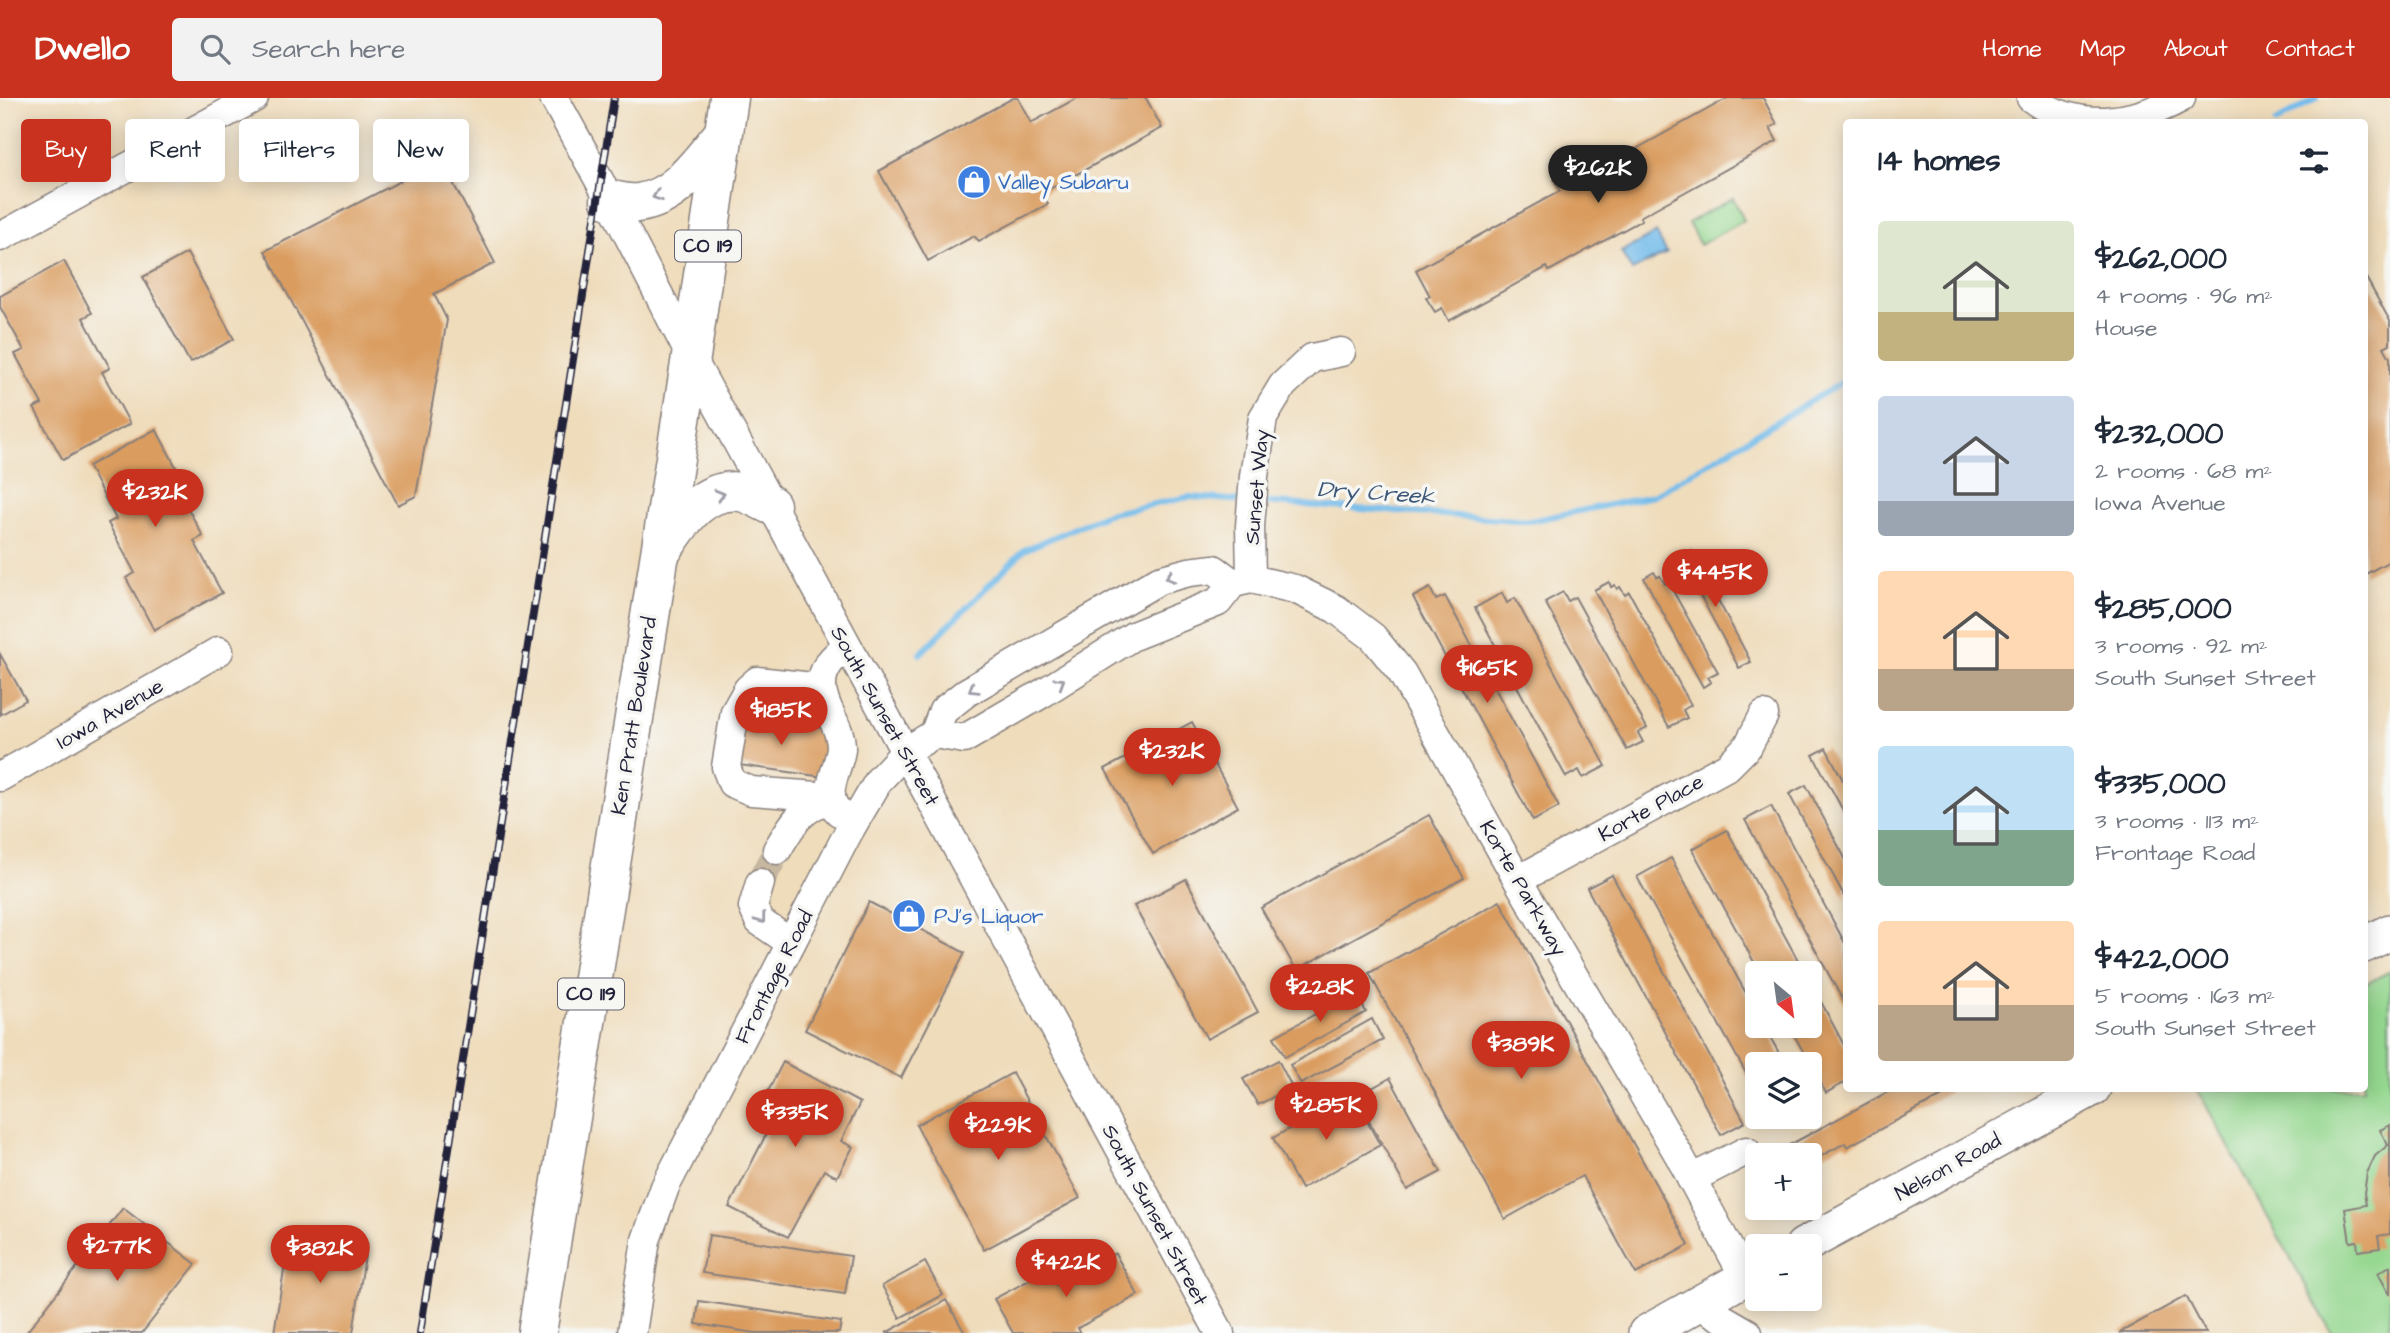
<!DOCTYPE html>
<meta charset="utf-8">
<style>
:root{--surface:#fff;--page:#f2f2f3;--text:#1f2937;--muted:#747a83;--accent:#c8321e}
body{margin:0;font-family:"Architects Daughter",sans-serif;background:var(--page);color:var(--text);height:100vh;display:flex;flex-direction:column;font-size:26px;white-space:nowrap}
*{box-sizing:border-box;margin:0}
p{font-size:23px;color:var(--muted)}
.icon{flex:none;width:38px;height:38px;fill:none;stroke:currentColor;stroke-width:2;stroke-linecap:round;stroke-linejoin:round}
.map{position:relative;flex:1;overflow:hidden}
.sheet{position:absolute;left:1843px;top:21px;width:525px;height:973px;display:flex;flex-direction:column;background:var(--surface);border-radius:7px;box-shadow:0 4px 18px #0003}
.sheet>*{flex:none}
.guide{position:absolute;left:21px;top:21px;width:665px;height:63px;display:flex;gap:14px}
.needle{width:46px;rotate:151deg}
.fabs{position:absolute;left:1745px;top:863px;display:grid;gap:14px}
.fabs a{display:grid;place-items:center;width:77px;height:77px;border-radius:7px;background:var(--surface);box-shadow:0 4px 18px #0003;font-size:35px}
.price{position:absolute;translate:-50% -60px;padding:0 16px;border-radius:24px;background:var(--accent);color:#fff;font-size:23px;line-height:46px;filter:drop-shadow(0 2px 4px #0008)}
.price::after{content:'';position:absolute;left:50%;top:42px;width:21px;height:16px;margin-left:-10px;background:inherit;clip-path:polygon(0 0,100% 0,50% 100%)}
.price.on{background:#222;color:#fff}
ul{padding:0;list-style:none}
li{display:flex;align-items:center;gap:21px;height:175px;padding:0 35px}
li span{display:grid;place-items:center;flex:none;width:196px;height:140px;border-radius:7px;color:#555}
li>.icon{margin-inline-start:auto}
span .icon{width:84px;height:84px;fill:#fffc;stroke-width:1}
li b{font-size:30px}
h2{display:flex;justify-content:space-between;align-items:center;height:84px;padding:0 35px;font-size:30px}
.pill{padding:0 24px;border-radius:7px;background:var(--surface);box-shadow:0 4px 18px #0003;font-size:24px;line-height:63px}
.pill.on{background:var(--accent);color:#fff}
header{display:flex;align-items:center;gap:42px;box-sizing:border-box;height:98px;padding:0 35px;background:var(--accent);color:#fff}
header strong{font-size:33px}
nav{display:flex;gap:38px;margin-inline-start:auto;font-size:24px}
.search{width:490px;height:63px;background:var(--page);display:flex;align-items:center;gap:18px;box-sizing:border-box;padding:0 24px;border-radius:7px;color:var(--muted);font-size:26px}
.map>svg:first-child{display:block}
.green{fill:#94d78f;stroke:#5b7c65;stroke-width:2}
.water{fill:#73bceb;stroke:#4a6f93;stroke-width:2}
.lines{fill:none;stroke-linecap:round;stroke-linejoin:round}
.stream{stroke:#73bceb;stroke-width:6}
.building{fill:#da9c5e}
.minor-tunnel{stroke:#c6b7a1;stroke-width:28;stroke-dasharray:28 14;stroke-linecap:butt}
.minor-casing{stroke:#887f7b;stroke-width:31}
.major-casing{stroke:#887f7b;stroke-width:38}
.highway-casing{stroke:#887f7b;stroke-width:41}
.minor{stroke:#fff;stroke-width:28}
.major{stroke:#fff;stroke-width:35}
.highway{stroke:#fff;stroke-width:38}
.rail-casing{stroke:#22223b;stroke-width:8}
.rail{stroke:#f6f6f2;stroke-width:5;stroke-dasharray:16;stroke-linecap:butt}
.oneway{stroke:#9c9ca7}
.labels{text-anchor:middle;dominant-baseline:central;stroke-width:7;stroke-linejoin:round;paint-order:stroke}
.shield{fill:#f6f6f2;stroke:#626272;stroke-width:2}
.shield-label{font-size:19px;font-weight:bold;fill:#22223b}
.shop-label{font-size:21px;fill:#366cbe;stroke:#f6f6f2;text-anchor:start}
.street-label{font-size:21px;fill:#22223b;stroke:#f6f6f2}
.water-label{font-size:23px;font-style:italic;fill:#3e5879;stroke:#f6f6f2}
</style>
<header>
<strong>Dwello</strong>
<div class="search"><svg class="icon" aria-label="search" viewBox="0 0 24 24"><circle cx="10" cy="10" r="6"/><path d="M15 15l6 6"/></svg>Search here</div>
<nav><a>Home</a><a>Map</a><a>About</a><a>Contact</a></nav>
</header>
<div class="map">
<svg width="2390" height="1235" viewBox="0 0 2390 1235">
<rect width="100%" height="100%" fill="#f6f6f2"/>
<filter id="ink" filterUnits="userSpaceOnUse"><feTurbulence type="fractalNoise" baseFrequency=".0143" numOctaves="2"/><feDisplacementMap in="SourceGraphic" scale="14" xChannelSelector="R" yChannelSelector="G"/><feConvolveMatrix kernelMatrix="1 2 1 2 8 2 1 2 1" color-interpolation-filters="sRGB"/></filter>
<filter id="wash" filterUnits="userSpaceOnUse"><feTurbulence type="fractalNoise" baseFrequency=".00686" numOctaves="4" result="noise"/><feDisplacementMap in="SourceGraphic" scale="28" xChannelSelector="R" yChannelSelector="G"/><feGaussianBlur stdDeviation="1.57" result="paint"/><feColorMatrix in="noise" values="0 0 0 0 0 0 0 0 0 0 0 0 0 0 0 0 0 1.4 0 .05"/><feComposite in="paint" operator="in"/></filter>
<g filter="url(#wash)">
<rect width="100%" height="100%" fill="#efdcbb"/>
<g class="green">
<path d="M1733,100L1744,122L1700,147L1688,125Z"/>
<path d="M2390,873V1235H2332L2197,991L2364,990V887Z"/>
</g>
<path class="water" d="M1656,135L1667,155L1632,173L1621,154Z"/>
<g class="lines">
<g class="stream">
<path d="M2276,24L2317,0"/>
<path d="M1261,404L1530,423L1653,398L1846,282"/>
<path d="M920,556L1024,452L1107,416L1189,399L1246,403"/>
</g>
</g>
<g id="blocks">
<g class="building">
<path d="M1013,0H1018L1031,25L1077,0H1146L1162,30L1042,95L1048,106L979,143L974,138L928,163L879,73Z"/>
<path d="M1728,0H1763L1777,26L1770,30L1777,43L1640,119L1642,122L1549,173L1547,169L1449,223L1442,210L1435,214L1426,200L1430,198L1416,172L1560,93L1554,82L1568,73L1575,85Z"/>
<path d="M441,62L495,165L434,196L447,222L416,398L398,407L265,153Z"/>
<path d="M187,155L234,241L190,265L143,179Z"/>
<path d="M64,163L92,215L83,220L110,270L102,274L130,326L63,362L34,310L42,306L15,256L24,252L0,209V198Z"/>
<path d="M2364,176L2390,223V246L2384,249L2390,260V463L2364,477Z"/>
<path d="M156,331L184,384L176,389L203,438L194,443L222,495L154,532L126,480L135,475L108,425L116,421L88,368Z"/>
<path d="M1692,453L1751,564L1739,570L1680,460Z"/>
<path d="M1654,474L1657,479L1660,478L1665,486L1668,484L1718,574L1708,579L1711,584L1703,589L1644,480Z"/>
<path d="M1609,484L1611,489L1615,487L1617,491L1620,489L1625,497L1629,494L1691,607L1683,612L1687,620L1669,629L1594,492Z"/>
<path d="M1430,490L1436,502L1445,498L1559,709L1533,723L1413,499Z"/>
<path d="M1563,494L1568,503L1575,499L1647,630L1638,635L1643,644L1627,652L1545,504Z"/>
<path d="M1502,495L1507,505L1515,500L1606,668L1583,680L1579,672L1566,679L1475,510Z"/>
<path d="M0,556L26,602L0,617Z"/>
<path d="M739,619L830,631L824,679L732,666Z"/>
<path d="M1192,624L1238,709L1153,756L1105,671Z"/>
<path d="M1826,650L1846,688V718L1813,657Z"/>
<path d="M1806,687L1846,762V801L1789,696Z"/>
<path d="M1771,708L1846,847V908L1745,722Z"/>
<path d="M1429,717L1464,780L1296,872L1261,810Z"/>
<path d="M1727,732L1805,875H1760L1692,751Z"/>
<path d="M1671,760L1757,915V928H1764L1785,966H1757V995L1637,779Z"/>
<path d="M1612,777L1745,1024L1721,1037L1587,790Z"/>
<path d="M1186,781L1258,914L1207,941L1134,808Z"/>
<path d="M1500,803L1689,1147L1636,1176L1582,1078L1505,1121L1369,875Z"/>
<path d="M869,804L965,855L901,980L805,932Z"/>
<path d="M1810,883L1846,951V984L1826,995L1789,928H1810Z"/>
<path d="M1355,894L1366,914L1285,959L1274,939Z"/>
<path d="M1372,921L1383,942L1301,986L1290,967Z"/>
<path d="M1278,962L1292,989L1258,1007L1243,981Z"/>
<path d="M783,964L860,1005L841,1043L853,1049L837,1079L824,1072L788,1139L729,1109L777,1015L761,1007Z"/>
<path d="M1012,975L1080,1100L984,1152L916,1027Z"/>
<path d="M1390,980L1441,1074L1407,1092L1356,999Z"/>
<path d="M1895,990H1946L1948,995L1847,1049L1845,1045L1810,1064V1057H1785L1782,1051Z"/>
<path d="M1352,996L1380,1047L1301,1091L1273,1040Z"/>
<path d="M2390,1027V1136L2378,1138L2380,1150L2358,1153L2357,1143L2350,1144L2345,1111L2366,1107L2364,1095L2367,1075L2375,1058L2388,1047L2380,1032Z"/>
<path d="M123,1110L196,1166L142,1235H26Z"/>
<path d="M290,1134L367,1145L353,1235H274Z"/>
<path d="M709,1137L851,1158L845,1196L702,1175Z"/>
<path d="M1115,1155L1138,1197L1078,1230L1080,1234L1079,1235H1013L994,1201L1048,1172L1056,1187Z"/>
<path d="M925,1164L943,1197L900,1220L882,1188Z"/>
<path d="M2390,1168V1197L2378,1175Z"/>
<path d="M2186,1198L2206,1235H2119Z"/>
<path d="M946,1202L965,1235H886Z"/>
<path d="M699,1203L841,1224L839,1235H755L696,1226Z"/>
</g>
</g>
</g>
<g filter="url(#ink)">
<use href="#blocks" fill-opacity="0" stroke="#887f7b" stroke-width="2"/>
<g class="lines">
<path class="minor-tunnel" d="M760,785L777,752"/>
<g class="minor-casing">
<g id="minor">
<path d="M554,0L610,102L691,259L1220,1235"/>
<path d="M2031,0C2077,35 2133,26 2181,0"/>
<path d="M0,139L254,0"/>
<path d="M1251,481L1250,428L1254,378L1263,320L1283,287L1312,260L1341,254"/>
<path d="M822,590L757,583L748,591L735,614L726,669L732,685L751,693L831,699"/>
<path d="M934,636L964,641L1043,595L1133,538L1218,504L1233,485L1251,481L1295,491L1336,511L1373,539L1402,575L1520,786L1680,1059L1745,1180"/>
<path d="M0,679L219,553"/>
<path d="M839,714C820,697 839,671 841,651C842,628 822,610 822,588C821,570 834,558 847,548"/>
<path d="M777,752C795,722 798,714 831,699"/>
<path d="M1518,782L1728,668L1748,648L1764,617"/>
<path d="M760,785L753,809L759,823L791,845"/>
<path d="M1691,1081L1746,1053"/>
<path d="M1698,1206L1748,1235"/>
<path d="M632,1235L646,1142L665,1089L848,735L879,682L905,654L934,636L943,613L967,594L1159,482L1189,474L1214,471L1233,485"/>
</g>
</g>
<g class="major-casing">
<g id="major">
<path d="M2364,847L2390,834"/>
<path d="M1803,1148L2093,990"/>
<path d="M1646,1235L1757,1173"/>
</g>
</g>
<g class="highway-casing">
<g id="highway">
<path d="M610,102C619,103 630,106 638,105C677,100 700,63 723,36"/>
<path d="M662,453C680,426 702,388 741,394C751,396 762,403 771,407"/>
<path d="M537,1235L691,259L729,0"/>
</g>
</g>
<use href="#minor" class="minor"/>
<use href="#major" class="major"/>
<use href="#highway" class="highway"/>
<g class="rail-casing">
<path id="rail" d="M420,1235L614,0"/>
</g>
<use href="#rail" class="rail"/>
</g>
<defs><path id="oneway-chevron" d="M-2-3.5L2.5 0L-2 3.5" fill="none" stroke-width="1.6" stroke-linecap="round" stroke-linejoin="round" transform="scale(1.75)"/></defs>
<g class="oneway">
<use href="#oneway-chevron" transform="translate(657 98) rotate(160)"/>
<use href="#oneway-chevron" transform="translate(720 397) rotate(-15)"/>
<use href="#oneway-chevron" transform="translate(1170 479) rotate(164)"/>
<use href="#oneway-chevron" transform="translate(1060 584) rotate(-32)"/>
<use href="#oneway-chevron" transform="translate(973 591) rotate(148)"/>
<use href="#oneway-chevron" transform="translate(761 821) rotate(53)"/>
</g>
</g>
<defs>
<g id="shop-disc" transform="scale(1.75)"><circle r="9.5" fill="#3f7fe0" stroke="#f6f6f2"/><path d="M-5-2.5h2.3a2.7 3.5 0 0 1 5.4 0H5L5.5 6h-11ZM-1.5-2.5h3a1.5 2.3 0 0 0-3 0Z" fill="#fff"/></g>
</defs>
<g fill-rule="evenodd">
<use href="#shop-disc" x="974" y="84"/>
<use href="#shop-disc" x="909" y="818"/>
</g>
<g class="labels">
<g class="shield">
<rect x="675" y="132.5" width="66" height="31" rx="5"/>
<rect x="558" y="880.5" width="66" height="31" rx="5"/>
</g>
<g class="shield-label">
<text x="708" y="148">CO 119</text>
<text x="591" y="896">CO 119</text>
</g>
<g class="shop-label">
<text x="998" y="84">Valley Subaru</text>
<text x="934" y="818">PJ's Liquor</text>
</g>
<g class="street-label">
<text transform="translate(1257 389) rotate(-85)">Sunset Way</text>
<text transform="translate(110 616) rotate(-30)">Iowa Avenue</text>
<text transform="translate(634 618) rotate(-81)">Ken Pratt Boulevard</text>
<text transform="translate(885 618) rotate(61)">South Sunset Street</text>
<text transform="translate(1651 710) rotate(-29)">Korte Place</text>
<text transform="translate(1523 790) rotate(60)">Korte Parkway</text>
<text transform="translate(774 879) rotate(-63)">Frontage Road</text>
<text transform="translate(1948 1069) rotate(-29)">Nelson Road</text>
<text transform="translate(1155 1117) rotate(62)">South Sunset Street</text>
</g>
<g class="water-label">
<text transform="translate(1376 395) rotate(4)">Dry Creek</text>
</g>
</g>
</svg>
<div class="fabs">
<a><svg class="needle" viewBox="-14 -14 28 28"><path d="M0-13l5 13h-10z" fill="#e53935"/><path d="M0 13l5-13h-10z" fill="#747a83"/></svg></a>
<a><svg class="icon" aria-label="layers" viewBox="0 0 24 24"><path d="M12 4l9 5-9 5-9-5zM3 14l9 5 9-5"/></svg></a>
<a>+</a>
<a>−</a>
</div>
<b class="price on" style="left:1598px;top:107px">$262K</b>
<b class="price" style="left:155px;top:431px">$232K</b>
<b class="price" style="left:1715px;top:511px">$445K</b>
<b class="price" style="left:1487px;top:607px">$165K</b>
<b class="price" style="left:781px;top:649px">$185K</b>
<b class="price" style="left:1172px;top:690px">$232K</b>
<b class="price" style="left:1320px;top:926px">$228K</b>
<b class="price" style="left:1521px;top:983px">$389K</b>
<b class="price" style="left:1326px;top:1044px">$285K</b>
<b class="price" style="left:795px;top:1051px">$335K</b>
<b class="price" style="left:998px;top:1064px">$229K</b>
<b class="price" style="left:117px;top:1185px">$277K</b>
<b class="price" style="left:320px;top:1187px">$382K</b>
<b class="price" style="left:1066px;top:1201px">$422K</b>
<div class="guide">
<a class="pill on">Buy</a>
<a class="pill">Rent</a>
<a class="pill">Filters</a>
<a class="pill">New</a>
</div>
<section class="sheet">
<h2>14 homes<svg class="icon" aria-label="filters" viewBox="0 0 24 24"><path d="M4 7h16M4 17h16"/><circle cx="9" cy="7" r="2"/><circle cx="15" cy="17" r="2"/></svg></h2>
<ul>
<li><span style="background:linear-gradient(#dfe7d0 65%,#c2b280 0)"><svg class="icon" aria-label="home" viewBox="0 0 24 24"><path d="M3 11l9-7 9 7M6 9v11h12V9"/></svg></span><div><b>$262,000</b><p>4 rooms · 96 m²</p><p>House</p></div></li>
<li><span style="background:linear-gradient(#c9d6e8 75%,#9aa5b1 0)"><svg class="icon" aria-label="home" viewBox="0 0 24 24"><path d="M3 11l9-7 9 7M6 9v11h12V9"/></svg></span><div><b>$232,000</b><p>2 rooms · 68 m²</p><p>Iowa Avenue</p></div></li>
<li><span style="background:linear-gradient(#ffd9b3 70%,#b9a48a 0)"><svg class="icon" aria-label="home" viewBox="0 0 24 24"><path d="M3 11l9-7 9 7M6 9v11h12V9"/></svg></span><div><b>$285,000</b><p>3 rooms · 92 m²</p><p>South Sunset Street</p></div></li>
<li><span style="background:linear-gradient(#bfe0f5 60%,#7fa58c 0)"><svg class="icon" aria-label="home" viewBox="0 0 24 24"><path d="M3 11l9-7 9 7M6 9v11h12V9"/></svg></span><div><b>$335,000</b><p>3 rooms · 113 m²</p><p>Frontage Road</p></div></li>
<li><span style="background:linear-gradient(#ffd9b3 60%,#b9a48a 0)"><svg class="icon" aria-label="home" viewBox="0 0 24 24"><path d="M3 11l9-7 9 7M6 9v11h12V9"/></svg></span><div><b>$422,000</b><p>5 rooms · 163 m²</p><p>South Sunset Street</p></div></li>
</ul>
</section>
</div>
